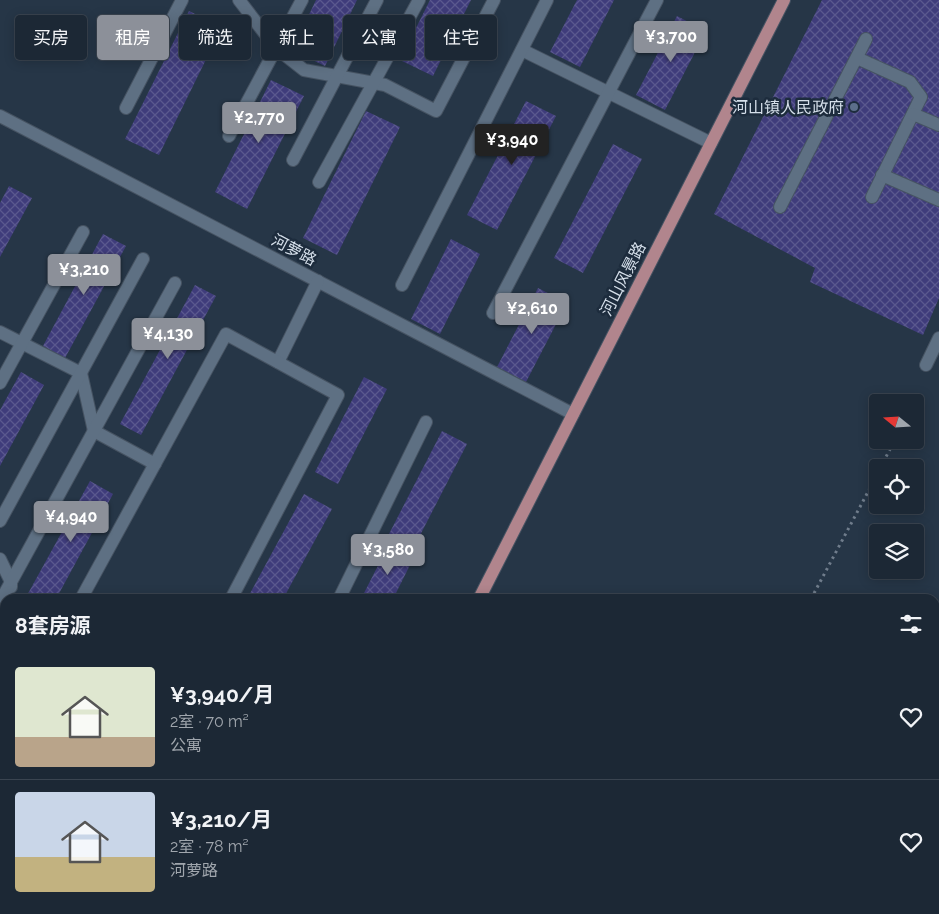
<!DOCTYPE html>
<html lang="zh">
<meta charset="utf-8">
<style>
:root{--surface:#1c2835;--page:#293441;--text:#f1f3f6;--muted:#a0a6ad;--line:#3a4450;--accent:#8c9099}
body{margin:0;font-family:Raleway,"Noto Sans SC",sans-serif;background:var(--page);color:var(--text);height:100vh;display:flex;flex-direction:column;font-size:19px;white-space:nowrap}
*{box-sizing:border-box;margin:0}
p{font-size:16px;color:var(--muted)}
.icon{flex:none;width:28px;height:28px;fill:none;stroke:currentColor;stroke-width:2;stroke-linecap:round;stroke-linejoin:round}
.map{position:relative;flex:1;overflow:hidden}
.details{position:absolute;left:0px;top:594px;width:940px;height:321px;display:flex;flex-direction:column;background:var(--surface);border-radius:15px 15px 0 0;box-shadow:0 2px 12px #0003,0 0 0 1px var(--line)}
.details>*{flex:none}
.banner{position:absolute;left:15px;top:15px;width:500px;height:45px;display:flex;gap:10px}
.needle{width:32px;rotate:288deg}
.tools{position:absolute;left:869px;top:394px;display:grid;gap:10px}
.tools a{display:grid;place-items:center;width:55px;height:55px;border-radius:5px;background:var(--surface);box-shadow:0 2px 12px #0003,0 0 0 1px var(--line);font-size:25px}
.price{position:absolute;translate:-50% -42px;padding:0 11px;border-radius:5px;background:var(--accent);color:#fff;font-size:16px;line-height:32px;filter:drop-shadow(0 1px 2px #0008)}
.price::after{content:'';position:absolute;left:50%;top:30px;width:15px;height:11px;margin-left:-8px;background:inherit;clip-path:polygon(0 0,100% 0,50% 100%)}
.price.current{background:#222;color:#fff}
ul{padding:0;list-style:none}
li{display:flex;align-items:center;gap:15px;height:125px;padding:0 15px}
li+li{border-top:1px solid var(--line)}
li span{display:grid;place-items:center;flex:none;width:140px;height:100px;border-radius:5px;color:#555}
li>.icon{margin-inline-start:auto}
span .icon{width:60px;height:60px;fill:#fffc;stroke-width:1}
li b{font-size:21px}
h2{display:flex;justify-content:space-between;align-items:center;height:60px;padding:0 15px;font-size:21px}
.chip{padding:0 18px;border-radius:5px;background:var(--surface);box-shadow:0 2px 12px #0003,0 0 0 1px var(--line);font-size:18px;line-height:45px}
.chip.current{background:var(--accent);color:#fff}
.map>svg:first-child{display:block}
.built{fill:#2c4157}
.building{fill:url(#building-cross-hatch)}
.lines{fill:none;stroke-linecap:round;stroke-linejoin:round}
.minor-casing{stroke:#465362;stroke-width:14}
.major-casing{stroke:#465362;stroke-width:14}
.path{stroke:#707d8c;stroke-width:3;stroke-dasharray:2.5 4;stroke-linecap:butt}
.minor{stroke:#5e7083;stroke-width:12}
.major{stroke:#b1858d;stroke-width:12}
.service-dot{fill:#5c6f8a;stroke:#1d2c3d;stroke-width:2}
.labels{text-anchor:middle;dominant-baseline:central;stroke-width:5;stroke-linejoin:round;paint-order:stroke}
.poi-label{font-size:16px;fill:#d5dfea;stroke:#1d2c3d;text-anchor:end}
.street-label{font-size:16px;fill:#d5dfea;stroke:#1d2c3d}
</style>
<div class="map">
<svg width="939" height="914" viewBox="0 0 939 914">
<defs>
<pattern id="building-cross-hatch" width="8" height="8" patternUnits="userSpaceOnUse" patternTransform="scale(1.25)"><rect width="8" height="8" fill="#3f3c7b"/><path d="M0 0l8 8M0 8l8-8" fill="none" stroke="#5a588e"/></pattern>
</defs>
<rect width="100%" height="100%" fill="#263647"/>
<path class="built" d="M346,910H652L660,914H344Z"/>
<g class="building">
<path d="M316,0H357L325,66L292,50Z"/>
<path d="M430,0H471L433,76L400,60Z"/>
<path d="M577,0H614L580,67L550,52Z"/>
<path d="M822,0H939V298L923,335L810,282L815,268L714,214Z"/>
<path d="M189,11L222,27L159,155L125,139Z"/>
<path d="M677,16L706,31L665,110L636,95Z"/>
<path d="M271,80L304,96L247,209L215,192Z"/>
<path d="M526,101L556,116L497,230L467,215Z"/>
<path d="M366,111L400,127L337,255L303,238Z"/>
<path d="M613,144L642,159L583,273L554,258Z"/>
<path d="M9,186L32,198L0,257V203Z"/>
<path d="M103,234L126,246L65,358L43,346Z"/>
<path d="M451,239L480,254L440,334L411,319Z"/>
<path d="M195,285L216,296L141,435L120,424Z"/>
<path d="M538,288L567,303L526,382L497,367Z"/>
<path d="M21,372L44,385L0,466V410Z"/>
<path d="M364,377L387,389L338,484L315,472Z"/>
<path d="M442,431L467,444L414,547L389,534Z"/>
<path d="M90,481L113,494L56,599H25Z"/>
<path d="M304,494L332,509L283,599H247Z"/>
<path d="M388,546L413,559L393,599H361Z"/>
<path d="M0,659L5,661V683L0,693Z"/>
<path d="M5,844V906L0,914V853Z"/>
<path d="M84,910H116L114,914H82Z"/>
</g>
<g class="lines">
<g class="minor-casing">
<g id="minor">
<path d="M239,0L276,48L304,70L385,85L436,111L494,0"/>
<path d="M522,50L711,143"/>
<path d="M857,58L910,82L921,97L872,197"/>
<path d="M126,108L182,0"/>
<path d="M913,114L939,125"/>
<path d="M0,116L573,414"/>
<path d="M229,136L302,0"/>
<path d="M293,160L377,0"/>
<path d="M882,175L939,200"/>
<path d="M319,182L419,0"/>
<path d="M780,207L866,39"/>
<path d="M402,285L547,0"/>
<path d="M493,313L657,0"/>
<path d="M0,332L81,373L94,431L155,464"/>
<path d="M278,362L318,281"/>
<path d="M926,365L939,338"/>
<path d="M0,383L83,232"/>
<path d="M0,521L143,259"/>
<path d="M0,559L11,582V587"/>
<path d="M81,599L226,334L338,395L231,599"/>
<path d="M339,599L426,422"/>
<path d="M0,602L175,283"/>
<path d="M0,745L5,736"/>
<path d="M66,914L68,910"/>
<path d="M183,914L185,910"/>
</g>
</g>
<g class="major-casing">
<g id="major">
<path d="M479,599L784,0"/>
<path d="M318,914L320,910"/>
</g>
</g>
<g class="path">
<path d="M915,403L917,398"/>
<path d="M880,468L895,440"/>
<path d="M811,599L878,473"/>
</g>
<use href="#minor" class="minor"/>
<use href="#major" class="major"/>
</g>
<circle class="service-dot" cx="854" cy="107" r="5"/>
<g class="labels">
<g class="poi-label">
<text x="844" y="107">河山镇人民政府</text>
</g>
<g class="street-label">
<text transform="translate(294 250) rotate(28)">河萝路</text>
<text transform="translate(623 279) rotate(-63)">河山风景路</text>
</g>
</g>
</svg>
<div class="tools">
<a><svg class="needle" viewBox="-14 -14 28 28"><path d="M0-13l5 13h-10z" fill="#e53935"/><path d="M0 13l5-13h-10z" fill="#a0a6ad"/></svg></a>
<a><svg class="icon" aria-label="locate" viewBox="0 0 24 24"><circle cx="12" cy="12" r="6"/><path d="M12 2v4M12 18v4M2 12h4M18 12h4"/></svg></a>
<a><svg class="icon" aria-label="layers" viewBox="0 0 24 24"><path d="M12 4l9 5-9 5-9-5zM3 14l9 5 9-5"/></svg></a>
</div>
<b class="price" style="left:671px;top:63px">¥3,700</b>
<b class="price" style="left:259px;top:144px">¥2,770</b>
<b class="price current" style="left:512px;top:166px">¥3,940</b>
<b class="price" style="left:84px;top:296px">¥3,210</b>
<b class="price" style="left:532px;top:335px">¥2,610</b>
<b class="price" style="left:168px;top:360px">¥4,130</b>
<b class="price" style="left:71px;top:543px">¥4,940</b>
<b class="price" style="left:388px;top:576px">¥3,580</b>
<div class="banner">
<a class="chip">买房</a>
<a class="chip current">租房</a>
<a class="chip">筛选</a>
<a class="chip">新上</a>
<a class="chip">公寓</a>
<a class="chip">住宅</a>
</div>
<section class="details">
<h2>8套房源<svg class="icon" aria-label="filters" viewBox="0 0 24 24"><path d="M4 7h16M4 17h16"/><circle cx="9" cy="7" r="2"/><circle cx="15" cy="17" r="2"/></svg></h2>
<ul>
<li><span style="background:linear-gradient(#dfe7d0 70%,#b9a48a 0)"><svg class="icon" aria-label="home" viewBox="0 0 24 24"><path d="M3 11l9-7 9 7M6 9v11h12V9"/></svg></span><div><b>¥3,940/月</b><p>2室 · 70 m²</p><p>公寓</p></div><svg class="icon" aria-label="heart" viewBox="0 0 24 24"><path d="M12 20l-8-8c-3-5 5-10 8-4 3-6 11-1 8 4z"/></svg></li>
<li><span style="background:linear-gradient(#c9d6e8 65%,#c2b280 0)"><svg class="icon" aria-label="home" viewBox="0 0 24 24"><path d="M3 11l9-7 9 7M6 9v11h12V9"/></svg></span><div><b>¥3,210/月</b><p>2室 · 78 m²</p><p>河萝路</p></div><svg class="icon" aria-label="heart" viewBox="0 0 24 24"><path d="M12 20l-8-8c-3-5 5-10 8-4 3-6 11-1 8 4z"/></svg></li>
</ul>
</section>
</div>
